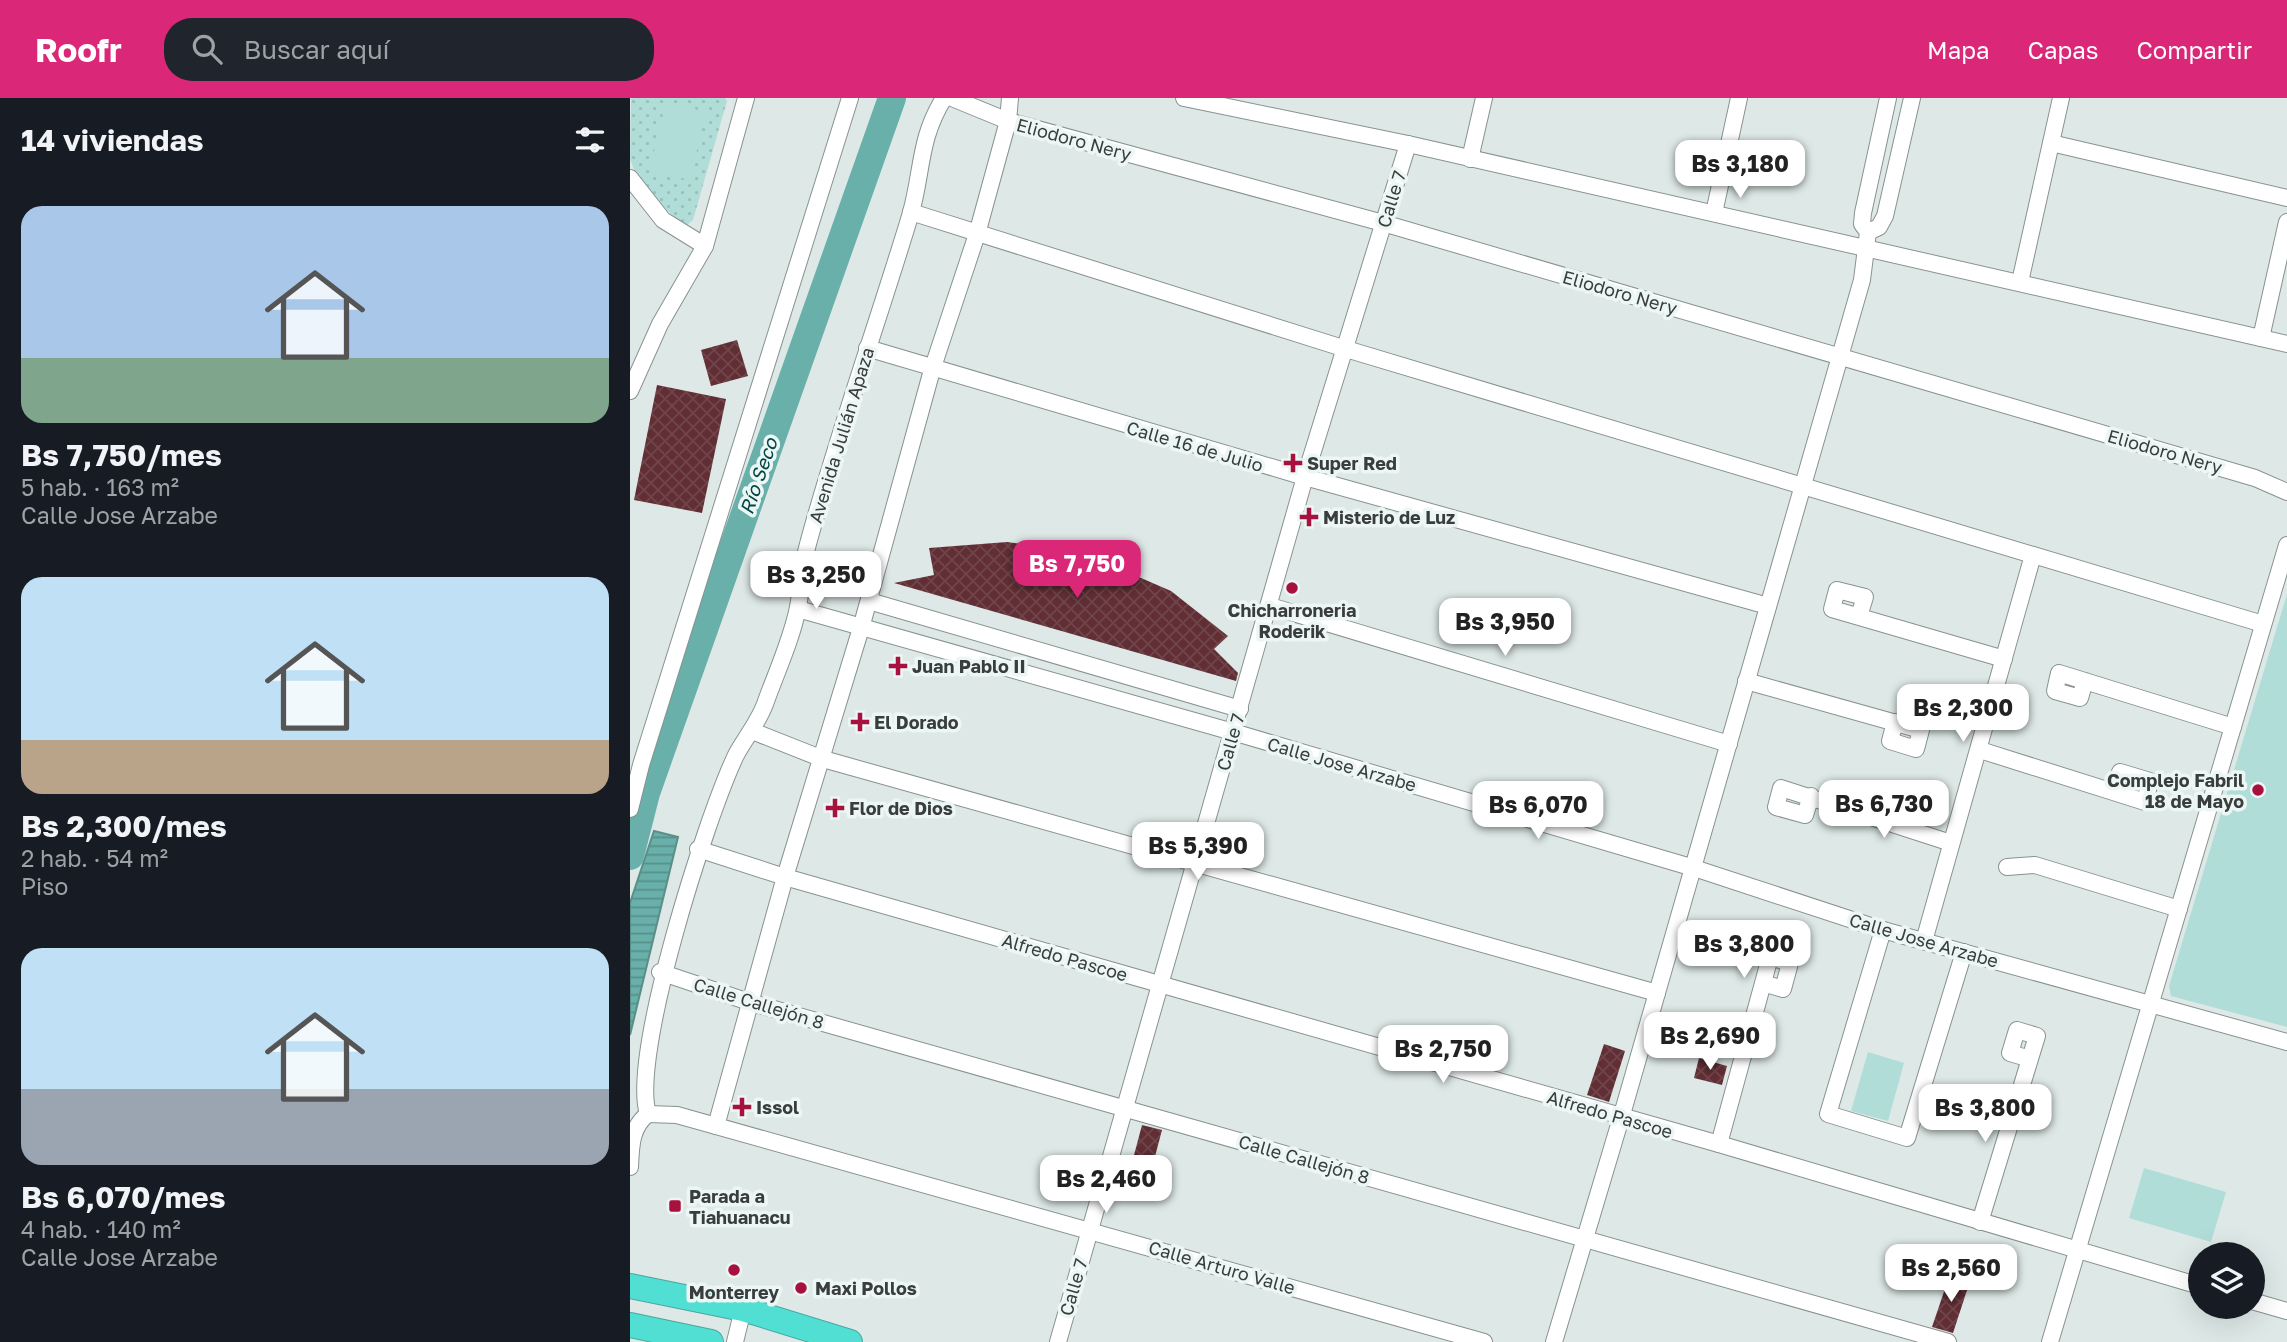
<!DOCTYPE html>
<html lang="es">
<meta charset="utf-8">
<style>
:root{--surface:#171b24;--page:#20242c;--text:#f1f3f6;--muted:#9ea1a6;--accent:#db2777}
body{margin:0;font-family:"Golos Text",sans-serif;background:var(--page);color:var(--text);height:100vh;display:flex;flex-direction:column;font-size:26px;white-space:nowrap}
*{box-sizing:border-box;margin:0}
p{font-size:23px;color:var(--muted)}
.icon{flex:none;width:38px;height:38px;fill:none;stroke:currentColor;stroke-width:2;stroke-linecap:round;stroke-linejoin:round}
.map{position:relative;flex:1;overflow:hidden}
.side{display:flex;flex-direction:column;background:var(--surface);width:630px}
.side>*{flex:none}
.controls{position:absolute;left:1558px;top:1144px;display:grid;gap:14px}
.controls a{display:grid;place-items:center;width:77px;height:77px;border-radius:50%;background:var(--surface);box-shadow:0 7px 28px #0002;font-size:35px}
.price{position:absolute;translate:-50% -60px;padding:0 16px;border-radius:14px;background:#fff;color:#222;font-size:23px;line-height:46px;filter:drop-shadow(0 2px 4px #0008)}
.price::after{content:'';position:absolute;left:50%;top:42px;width:21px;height:16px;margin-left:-10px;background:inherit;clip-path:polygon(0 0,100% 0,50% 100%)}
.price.selected{background:var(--accent);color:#fff}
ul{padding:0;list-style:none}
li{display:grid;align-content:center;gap:14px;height:371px;padding:0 21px}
li span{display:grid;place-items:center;height:217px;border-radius:21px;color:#555}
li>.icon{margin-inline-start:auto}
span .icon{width:126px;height:126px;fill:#fffc;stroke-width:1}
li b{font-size:30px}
h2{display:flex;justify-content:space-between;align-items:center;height:84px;padding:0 21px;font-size:30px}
header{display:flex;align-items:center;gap:42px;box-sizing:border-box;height:98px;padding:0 35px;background:var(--accent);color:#fff}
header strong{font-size:33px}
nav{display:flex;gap:38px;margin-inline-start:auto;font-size:24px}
.search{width:490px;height:63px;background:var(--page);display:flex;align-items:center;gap:18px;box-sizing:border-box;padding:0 24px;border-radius:28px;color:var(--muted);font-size:26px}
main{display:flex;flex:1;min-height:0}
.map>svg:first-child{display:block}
.grass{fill:url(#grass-dots)}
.garden{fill:#b1ddd8}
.water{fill:url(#water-rules);stroke:#5a8e88;stroke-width:2}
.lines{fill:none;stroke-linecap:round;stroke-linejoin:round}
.river{stroke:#68b0a9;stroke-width:28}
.building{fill:url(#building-cross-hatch)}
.minor-casing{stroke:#889291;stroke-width:18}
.highway-casing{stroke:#49a69e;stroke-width:26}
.minor{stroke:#fff;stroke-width:16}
.highway{stroke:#52dfd3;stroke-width:24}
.poi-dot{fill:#a8113d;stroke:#ebf6f5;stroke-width:2.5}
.labels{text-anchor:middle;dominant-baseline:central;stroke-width:7;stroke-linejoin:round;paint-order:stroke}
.street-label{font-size:18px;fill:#393d3c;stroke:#ebf6f5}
.poi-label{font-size:18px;font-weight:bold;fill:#393d3c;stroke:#ebf6f5;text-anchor:start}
.water-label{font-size:19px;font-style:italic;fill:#024743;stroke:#ebf6f5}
</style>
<header>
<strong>Roofr</strong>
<div class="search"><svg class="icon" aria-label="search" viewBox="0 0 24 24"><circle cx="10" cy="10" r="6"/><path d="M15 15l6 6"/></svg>Buscar aquí</div>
<nav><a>Mapa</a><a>Capas</a><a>Compartir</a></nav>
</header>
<main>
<section class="side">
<h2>14 viviendas<svg class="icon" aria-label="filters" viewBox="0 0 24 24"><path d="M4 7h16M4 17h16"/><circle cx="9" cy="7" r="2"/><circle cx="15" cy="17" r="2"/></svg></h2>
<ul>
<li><span style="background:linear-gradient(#a9c7e8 70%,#7fa58c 0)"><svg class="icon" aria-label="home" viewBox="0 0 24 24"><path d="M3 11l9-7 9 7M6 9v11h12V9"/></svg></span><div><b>Bs 7,750/mes</b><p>5 hab. · 163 m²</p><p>Calle Jose Arzabe</p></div></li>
<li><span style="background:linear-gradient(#bfe0f5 75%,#b9a48a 0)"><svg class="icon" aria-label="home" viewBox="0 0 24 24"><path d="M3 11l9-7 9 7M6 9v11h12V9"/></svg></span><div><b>Bs 2,300/mes</b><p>2 hab. · 54 m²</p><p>Piso</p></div></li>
<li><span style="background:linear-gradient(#bfe0f5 65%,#9aa5b1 0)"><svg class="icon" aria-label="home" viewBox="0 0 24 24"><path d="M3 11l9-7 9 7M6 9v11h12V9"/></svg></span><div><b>Bs 6,070/mes</b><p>4 hab. · 140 m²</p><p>Calle Jose Arzabe</p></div></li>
</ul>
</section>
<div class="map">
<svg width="1657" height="1244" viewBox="0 0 1657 1244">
<defs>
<pattern id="grass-dots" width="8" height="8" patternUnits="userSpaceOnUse" patternTransform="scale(1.75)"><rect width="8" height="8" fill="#b1ddd8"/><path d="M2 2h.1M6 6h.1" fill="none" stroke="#99bfba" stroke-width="1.8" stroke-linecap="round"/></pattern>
<pattern id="water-rules" width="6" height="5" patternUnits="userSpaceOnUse" patternTransform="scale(1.75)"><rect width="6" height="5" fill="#68b0a9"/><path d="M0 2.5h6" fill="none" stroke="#57908b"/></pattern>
<pattern id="building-cross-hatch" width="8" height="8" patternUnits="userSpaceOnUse" patternTransform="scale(1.75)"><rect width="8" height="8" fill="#612e35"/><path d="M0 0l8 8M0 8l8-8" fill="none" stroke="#70454a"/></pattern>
</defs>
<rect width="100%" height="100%" fill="#dee9e7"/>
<path class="grass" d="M1,0H95L97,3L63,122L56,128L25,102L7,79L0,61Z"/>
<g class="garden">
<path d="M36,4L76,14L60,82L19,73Z"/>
<path d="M1657,496V929L1541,898L1539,888Z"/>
<path d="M1238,954L1274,965L1258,1023L1221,1013Z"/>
<path d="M1514,1070L1596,1094L1581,1144L1499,1120Z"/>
</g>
<path class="water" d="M24,733L48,739L0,937V805Z"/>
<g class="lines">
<path class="river" d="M0,758L16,695L262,0"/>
</g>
<g class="building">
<path d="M107,242L118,278L81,288L71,252Z"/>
<path d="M27,287L96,301L72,415L4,402Z"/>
<path d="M377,444L449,453L541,493L598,538L584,551L608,575L606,583L264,485L304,477L299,450Z"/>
<path d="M974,946L995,953L979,1004L957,997Z"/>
<path d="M1069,960L1097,968L1092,987L1064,980Z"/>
<path d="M512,1027L532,1032L519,1081L499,1076Z"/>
<path d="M1320,1176L1340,1183L1323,1235L1302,1229Z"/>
</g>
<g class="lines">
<g class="minor-casing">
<g id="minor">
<path d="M322,0L378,23L753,125L1625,380L1657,394"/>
<path d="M554,0L778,46L1657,246"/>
<path d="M1421,45L1657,100"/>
<path d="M840,61L854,0"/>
<path d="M0,80L33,122L75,148"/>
<path d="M281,114L716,251L1633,526"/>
<path d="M1084,115L1109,0"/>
<path d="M1238,134L1249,129L1255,118L1282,0"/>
<path d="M1390,184L1431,0"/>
<path d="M1631,240L1657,124"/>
<path d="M237,250L675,379L1138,508"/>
<path d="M0,293L30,226L75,148L116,0"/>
<path d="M239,503L610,611"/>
<path d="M640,508L1099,646"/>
<path d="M168,511L603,634L1064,770L1253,832L1657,944"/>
<path d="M1229,518L1235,499L1207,492L1202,511L1374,561"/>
<path d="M1116,583L1291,632L1286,651L1260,643L1265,624"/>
<path d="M1455,583L1450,600L1425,593L1429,575L1603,629"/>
<path d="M122,633L193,661L1027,895"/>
<path d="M1350,652L1515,704L1520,683L1490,674L1484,694"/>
<path d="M1181,698L1175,717L1146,709L1151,690L1321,745"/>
<path d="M0,711L11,667L220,0"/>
<path d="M68,751L155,779L1089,1046L1570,1188"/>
<path d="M1377,769L1405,767L1549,811"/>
<path d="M1253,832L1198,1016L1277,1040L1334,854"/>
<path d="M1294,843L1403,457"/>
<path d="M30,874L119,904L1318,1244"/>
<path d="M18,1016C0,958 76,720 106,657C115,640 128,625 135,606C146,575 162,541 168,509C172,488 172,466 178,446C208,335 247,227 280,118C293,74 288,42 314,0"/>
<path d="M18,1016L47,1017L854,1244"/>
<path d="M86,1028L155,779L231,530L302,272L347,136L378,23L380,0"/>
<path d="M1089,1046L1133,885L1140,859L1160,865L1153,891L1133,885"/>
<path d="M0,1069C1,1048 1,1029 18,1016"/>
<path d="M1350,1124L1407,938L1387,932L1380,955L1400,961"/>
<path d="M1622,1203L1657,1213"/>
<path d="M105,1244L113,1211"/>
<path d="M428,1244L675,379L778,46"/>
<path d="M924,1244L991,1020L1232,182L1238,134L1232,126L1233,115L1258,0"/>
<path d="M1420,1244L1657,447"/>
</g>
</g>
<g class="highway-casing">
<g id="highway">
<path d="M0,1188L113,1211L220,1244"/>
<path d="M0,1227L81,1244"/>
</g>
</g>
<use href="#minor" class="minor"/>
<use href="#highway" class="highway"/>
</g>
<g class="poi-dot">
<path d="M659.5 354.5h7v7h7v7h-7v7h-7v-7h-7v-7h7z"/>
<path d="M675.5 408.5h7v7h7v7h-7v7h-7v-7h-7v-7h7z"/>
<circle cx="662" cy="490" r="7"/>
<path d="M264.5 557.5h7v7h7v7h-7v7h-7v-7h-7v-7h7z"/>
<path d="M226.5 613.5h7v7h7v7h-7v7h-7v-7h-7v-7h7z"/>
<circle cx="1628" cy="692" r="7"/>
<path d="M201.5 699.5h7v7h7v7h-7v7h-7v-7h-7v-7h7z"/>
<path d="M108.5 998.5h7v7h7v7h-7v7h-7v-7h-7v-7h7z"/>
<rect x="38" y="1101" width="14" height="14" rx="3.5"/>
<circle cx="104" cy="1172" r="7"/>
<circle cx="171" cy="1190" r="7"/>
</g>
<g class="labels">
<g class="street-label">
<text transform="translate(444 41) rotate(15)">Eliodoro Nery</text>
<text transform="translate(761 101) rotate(-73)">Calle 7</text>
<text transform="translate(990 194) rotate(16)">Eliodoro Nery</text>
<text transform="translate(211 337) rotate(-73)">Avenida Julián Apaza</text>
<text transform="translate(565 348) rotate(16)">Calle 16 de Julio</text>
<text transform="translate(1535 353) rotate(16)">Eliodoro Nery</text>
<text transform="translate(600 644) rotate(-74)">Calle 7</text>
<text transform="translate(712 666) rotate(16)">Calle Jose Arzabe</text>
<text transform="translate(1294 842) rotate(16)">Calle Jose Arzabe</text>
<text transform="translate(435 859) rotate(16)">Alfredo Pascoe</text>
<text transform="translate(129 905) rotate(17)">Calle Callejón 8</text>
<text transform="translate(980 1016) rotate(16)">Alfredo Pascoe</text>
<text transform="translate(674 1061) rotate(16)">Calle Callejón 8</text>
<text transform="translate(592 1169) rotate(16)">Calle Arturo Valle</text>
<text transform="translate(443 1189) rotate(-74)">Calle 7</text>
</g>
<g class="poi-label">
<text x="677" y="365">Super Red</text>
<text x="693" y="419">Misterio de Luz</text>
<text x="662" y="512" text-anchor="middle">Chicharroneria<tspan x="662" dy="21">Roderik</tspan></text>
<text x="282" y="568">Juan Pablo II</text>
<text x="244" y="624">El Dorado</text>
<text x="1614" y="682" text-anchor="end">Complejo Fabril<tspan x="1614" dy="21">18 de Mayo</tspan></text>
<text x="219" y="710">Flor de Dios</text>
<text x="126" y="1009">Issol</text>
<text x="59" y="1098">Parada a<tspan x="59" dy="21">Tiahuanacu</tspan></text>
<text x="185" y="1190">Maxi Pollos</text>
<text x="104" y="1194" text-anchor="middle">Monterrey</text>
</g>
<g class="water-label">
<text transform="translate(128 378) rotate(-71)">Río Seco</text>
</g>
</g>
</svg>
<div class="controls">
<a><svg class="icon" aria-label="layers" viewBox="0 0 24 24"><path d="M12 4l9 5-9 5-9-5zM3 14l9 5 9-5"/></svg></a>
</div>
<b class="price" style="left:1110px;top:102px">Bs 3,180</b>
<b class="price selected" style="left:447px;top:502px">Bs 7,750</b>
<b class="price" style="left:186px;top:513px">Bs 3,250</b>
<b class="price" style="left:875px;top:560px">Bs 3,950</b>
<b class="price" style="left:1333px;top:646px">Bs 2,300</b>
<b class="price" style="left:1254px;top:742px">Bs 6,730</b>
<b class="price" style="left:908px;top:743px">Bs 6,070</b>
<b class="price" style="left:568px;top:784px">Bs 5,390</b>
<b class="price" style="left:1114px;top:882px">Bs 3,800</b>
<b class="price" style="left:1080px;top:974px">Bs 2,690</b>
<b class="price" style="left:813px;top:987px">Bs 2,750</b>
<b class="price" style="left:1355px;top:1046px">Bs 3,800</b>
<b class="price" style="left:476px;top:1117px">Bs 2,460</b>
<b class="price" style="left:1321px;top:1206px">Bs 2,560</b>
</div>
</main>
